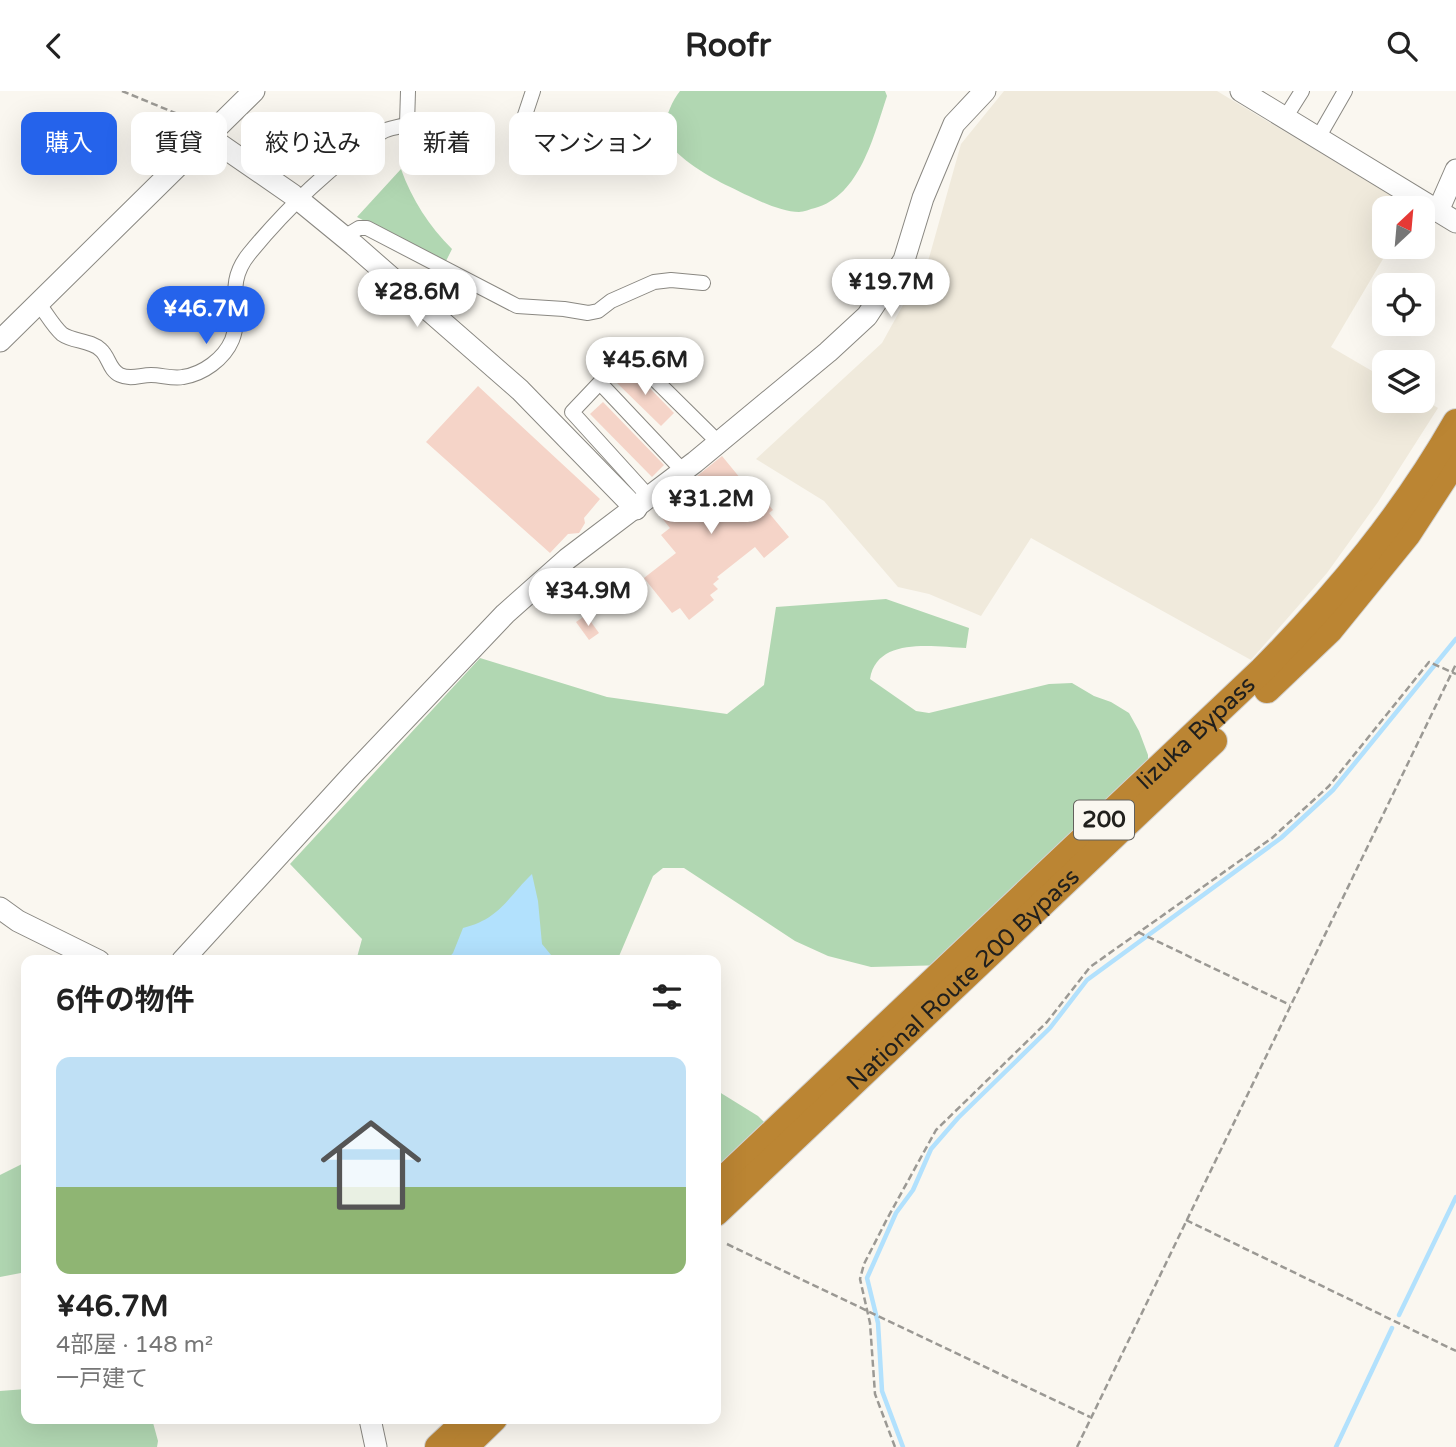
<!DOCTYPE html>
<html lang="ja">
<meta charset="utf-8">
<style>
:root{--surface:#fff;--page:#f2f2f2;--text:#222;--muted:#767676;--accent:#2563eb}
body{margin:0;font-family:"Varela Round","Noto Sans JP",sans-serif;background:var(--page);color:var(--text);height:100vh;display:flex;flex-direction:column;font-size:26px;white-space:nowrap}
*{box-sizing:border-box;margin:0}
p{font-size:23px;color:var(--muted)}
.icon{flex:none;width:38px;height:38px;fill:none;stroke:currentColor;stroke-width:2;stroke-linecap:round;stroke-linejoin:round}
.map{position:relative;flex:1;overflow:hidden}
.panel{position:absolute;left:21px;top:864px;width:700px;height:469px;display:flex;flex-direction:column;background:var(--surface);border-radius:14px;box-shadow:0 7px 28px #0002}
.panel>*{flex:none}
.guide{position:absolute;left:21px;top:21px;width:700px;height:63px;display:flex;gap:14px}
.needle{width:46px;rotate:26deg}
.tools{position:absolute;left:1372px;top:105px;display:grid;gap:14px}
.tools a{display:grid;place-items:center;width:63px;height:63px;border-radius:14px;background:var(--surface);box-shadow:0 7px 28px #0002;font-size:35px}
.price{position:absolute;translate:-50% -60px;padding:0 16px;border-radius:24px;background:#fff;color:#222;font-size:23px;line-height:46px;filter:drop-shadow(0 2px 4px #0008)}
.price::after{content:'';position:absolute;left:50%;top:42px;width:21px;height:16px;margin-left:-10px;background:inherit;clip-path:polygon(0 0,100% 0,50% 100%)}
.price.selected{background:var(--accent);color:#fff}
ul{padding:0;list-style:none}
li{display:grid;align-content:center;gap:14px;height:371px;padding:0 35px}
li span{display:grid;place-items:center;height:217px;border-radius:14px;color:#555}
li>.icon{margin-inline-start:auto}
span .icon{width:126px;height:126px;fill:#fffc;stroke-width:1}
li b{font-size:30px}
h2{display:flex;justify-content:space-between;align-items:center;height:84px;padding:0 35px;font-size:30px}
.pill{padding:0 24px;border-radius:14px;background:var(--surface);box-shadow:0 7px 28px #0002;font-size:24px;line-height:63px}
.pill.selected{background:var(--accent);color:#fff}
header{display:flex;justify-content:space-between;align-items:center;height:91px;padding:0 35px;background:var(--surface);font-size:32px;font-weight:800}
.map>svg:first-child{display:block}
.built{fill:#f0eadc}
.green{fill:#b1d7b2}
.water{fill:#b2e1fd}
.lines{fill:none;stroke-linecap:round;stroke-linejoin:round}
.stream{stroke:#b2e1fd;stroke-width:4.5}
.building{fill:#f5d4c8}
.street-casing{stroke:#8a8882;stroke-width:16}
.secondary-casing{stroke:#8a8882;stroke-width:23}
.highway-casing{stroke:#d3d2d2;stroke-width:28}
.path{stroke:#9b9994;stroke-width:2.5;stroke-dasharray:7 3.5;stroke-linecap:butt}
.street{stroke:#fff;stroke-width:14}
.secondary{stroke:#fff;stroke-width:21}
.highway{stroke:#bb8533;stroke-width:26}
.labels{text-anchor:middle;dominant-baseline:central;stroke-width:6;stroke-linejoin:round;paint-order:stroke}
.shield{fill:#faf7f0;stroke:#62605c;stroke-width:2}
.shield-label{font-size:23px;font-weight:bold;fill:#21201d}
.street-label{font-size:24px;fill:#21201d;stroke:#faf7f0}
</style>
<header><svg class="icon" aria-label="back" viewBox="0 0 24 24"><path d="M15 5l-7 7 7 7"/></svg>Roofr<svg class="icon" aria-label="search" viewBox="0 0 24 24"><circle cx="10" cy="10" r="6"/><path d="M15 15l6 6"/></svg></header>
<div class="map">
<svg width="1456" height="1356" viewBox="0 0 1456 1356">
<rect width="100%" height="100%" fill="#faf7f0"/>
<path class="built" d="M1004,0H1217L1412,117H1384V156H1390L1331,256L1384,287V310L1423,308L1438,317L1378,411L1327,482L1251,569L1031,447L981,525L929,503L898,496L824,410L756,368L882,252L929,167L961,53Z"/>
<g class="green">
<path d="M680,0H885L887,5C874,44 860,105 815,117C810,118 804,121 799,121C778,121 747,104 728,95C713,88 675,66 668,50C661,34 670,13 680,0Z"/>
<path d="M401,78C412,109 429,135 452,158L445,172L357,126Z"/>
<path d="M886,508L969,537L966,557C934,556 877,545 870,588L916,620L929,622L1049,593L1072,592L1094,605L1111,611L1129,622L1139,640L1148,664V691L947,874L871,876L828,865L795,850L684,777H663L653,785L617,870H356L362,848L290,773L480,567L607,606L727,623L764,594L776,516Z"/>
<path d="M716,999L758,1025L776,1043L716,1096Z"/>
<path d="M26,1071V1181L0,1186V1084Z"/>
<path d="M26,1298V1328H152L158,1350L157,1356H0V1300Z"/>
</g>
<path class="water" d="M532,783L538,810L542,853L556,870H446L453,862L463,837C500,828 507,807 532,783Z"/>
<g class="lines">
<g class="stream">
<path d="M1399,1224L1456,1106"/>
<path d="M903,1356L882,1300L878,1232L867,1187L896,1122L913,1099L931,1058L958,1027L1050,937L1087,889L1281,747L1333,699L1456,548"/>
<path d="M1336,1356L1392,1237"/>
</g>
</g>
<g class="building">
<path d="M630,277L674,322L661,335L616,291Z"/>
<path d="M478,295L600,408L584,427L585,432L579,442L568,443L550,462L426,351Z"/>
<path d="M603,311L664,374L652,386L590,323Z"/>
<path d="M722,365L745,393L749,390L773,419L769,422L789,446L764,467L755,456L717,486L719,488L713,493L718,498L710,504L714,509L689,529L680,517L672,522L644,487L676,462L661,444L670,437L661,426L677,413L671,406Z"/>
<path d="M586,524L599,542L589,549L576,531Z"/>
</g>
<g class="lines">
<g class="street-casing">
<g id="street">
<path d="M533,0L521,36L520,47C531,58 579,49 596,47"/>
<path d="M1285,27L1302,0"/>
<path d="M1318,47L1345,0"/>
<path d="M344,146L359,137H367L517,215L564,218L588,222L598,220L611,210L654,191L671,189L703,192"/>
<path d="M39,213C46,222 53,235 62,243C73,251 91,249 101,259C109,266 109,279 120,284C131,289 140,284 151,284C162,284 172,288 183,286C203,283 224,268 232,249C244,219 223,195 249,163C285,119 334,71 382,41C390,36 399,37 407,33L408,0"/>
<path d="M600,292L684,381"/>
<path d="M650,407L572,321L628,262L719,352"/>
</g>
</g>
<g class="secondary-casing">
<g id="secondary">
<path d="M1241,0L1456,131"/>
<path d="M209,46L293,104L354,154L520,299L636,418"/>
<path d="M1438,120L1456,79"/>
<path d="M0,250L254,0"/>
<path d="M0,817L18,830L99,870"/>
<path d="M182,870L352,684L505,523L567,468L695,371L828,261L867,225L904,169L923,107L954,33L985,0"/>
<path d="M370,1328L376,1356"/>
</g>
</g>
<g class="highway-casing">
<g id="highway">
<path d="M1267,599L1330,539L1408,443L1456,369"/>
<path id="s1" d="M716,1095L1262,579C1337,503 1403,424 1456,331"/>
<path id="s2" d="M716,1122L1214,650"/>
<path d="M438,1356L468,1328"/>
<path d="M465,1356L494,1328"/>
</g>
</g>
<g class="path">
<path d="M122,0L197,31"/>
<path d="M1138,841L1290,914"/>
<path d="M1186,1129L1456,1260"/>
<path d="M727,1153L1090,1326"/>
<path d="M895,1356L875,1303L870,1232L860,1188L864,1173L887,1128L936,1039L1047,931L1090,876L1272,747L1329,695L1429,571L1456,583"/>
<path d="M1077,1356L1456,573"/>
</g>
<use href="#street" class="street"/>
<use href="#secondary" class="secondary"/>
<use href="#highway" class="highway"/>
</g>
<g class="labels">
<rect class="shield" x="1074" y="709.5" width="60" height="39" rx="5"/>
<g class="shield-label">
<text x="1104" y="729">200</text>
</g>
<g class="street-label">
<text stroke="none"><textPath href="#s1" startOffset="660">Iizuka Bypass</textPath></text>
<text stroke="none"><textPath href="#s2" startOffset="340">National Route 200 Bypass</textPath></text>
</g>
</g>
</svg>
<div class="tools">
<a><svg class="needle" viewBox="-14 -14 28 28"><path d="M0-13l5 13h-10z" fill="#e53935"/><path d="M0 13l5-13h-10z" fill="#767676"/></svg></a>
<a><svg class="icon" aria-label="locate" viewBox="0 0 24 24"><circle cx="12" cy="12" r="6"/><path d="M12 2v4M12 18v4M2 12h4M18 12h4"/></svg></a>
<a><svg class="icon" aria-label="layers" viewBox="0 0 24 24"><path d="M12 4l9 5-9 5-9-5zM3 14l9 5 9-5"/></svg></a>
</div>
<b class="price" style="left:891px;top:228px">¥19.7M</b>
<b class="price" style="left:417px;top:238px">¥28.6M</b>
<b class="price selected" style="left:206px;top:255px">¥46.7M</b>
<b class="price" style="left:645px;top:306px">¥45.6M</b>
<b class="price" style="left:711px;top:445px">¥31.2M</b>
<b class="price" style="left:588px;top:537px">¥34.9M</b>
<div class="guide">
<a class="pill selected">購入</a>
<a class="pill">賃貸</a>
<a class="pill">絞り込み</a>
<a class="pill">新着</a>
<a class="pill">マンション</a>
</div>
<section class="panel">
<h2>6件の物件<svg class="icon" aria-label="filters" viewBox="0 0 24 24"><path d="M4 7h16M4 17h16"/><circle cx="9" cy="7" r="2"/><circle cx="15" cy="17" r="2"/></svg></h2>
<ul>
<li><span style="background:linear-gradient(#bfe0f5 60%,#8fb573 0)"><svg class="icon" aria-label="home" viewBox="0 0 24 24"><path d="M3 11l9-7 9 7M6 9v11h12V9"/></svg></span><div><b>¥46.7M</b><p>4部屋 · 148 m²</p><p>一戸建て</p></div></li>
</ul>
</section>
</div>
